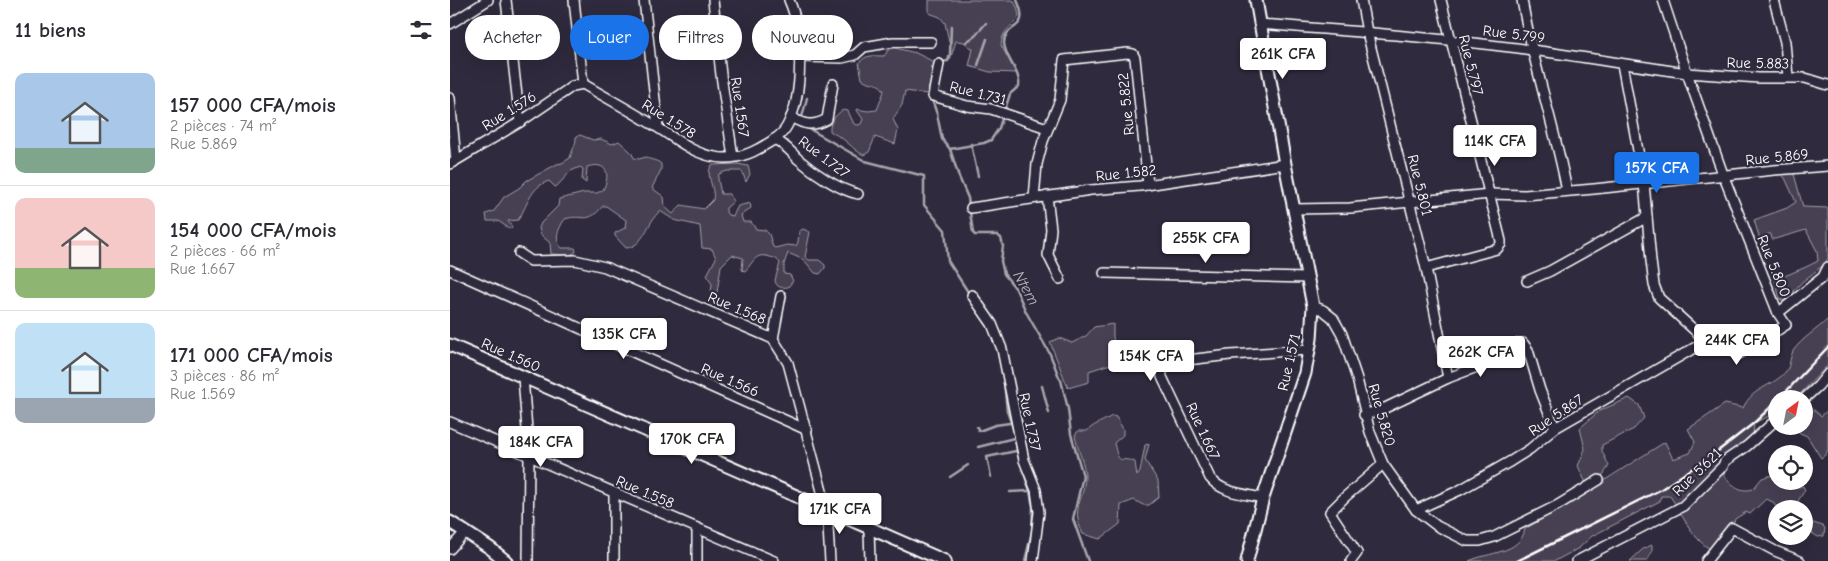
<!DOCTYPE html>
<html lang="fr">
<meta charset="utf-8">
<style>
:root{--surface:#fff;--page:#f7f7f7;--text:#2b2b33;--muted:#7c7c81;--line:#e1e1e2;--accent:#1a73e8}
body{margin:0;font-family:"Comic Neue",sans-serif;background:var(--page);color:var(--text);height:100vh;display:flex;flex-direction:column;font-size:19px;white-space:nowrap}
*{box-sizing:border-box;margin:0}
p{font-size:16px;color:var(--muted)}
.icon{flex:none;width:28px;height:28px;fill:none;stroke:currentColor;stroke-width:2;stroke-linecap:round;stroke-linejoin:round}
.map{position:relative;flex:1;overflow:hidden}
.details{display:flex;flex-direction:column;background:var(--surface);width:450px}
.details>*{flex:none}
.banner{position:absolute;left:15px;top:15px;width:475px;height:45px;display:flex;gap:10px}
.needle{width:32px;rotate:32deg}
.tools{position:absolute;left:1318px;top:390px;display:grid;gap:10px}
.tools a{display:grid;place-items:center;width:45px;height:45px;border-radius:50%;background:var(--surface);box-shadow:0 5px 20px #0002;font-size:25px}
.price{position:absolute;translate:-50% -42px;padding:0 11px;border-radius:5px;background:#fff;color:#222;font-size:16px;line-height:32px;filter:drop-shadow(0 1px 2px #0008)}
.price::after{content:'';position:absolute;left:50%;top:30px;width:15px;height:11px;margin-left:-8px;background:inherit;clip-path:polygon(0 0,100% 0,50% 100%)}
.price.active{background:var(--accent);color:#fff}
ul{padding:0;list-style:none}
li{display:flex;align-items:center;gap:15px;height:125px;padding:0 15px}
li+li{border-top:1px solid var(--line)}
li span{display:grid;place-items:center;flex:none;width:140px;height:100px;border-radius:10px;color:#555}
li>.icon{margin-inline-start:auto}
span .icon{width:60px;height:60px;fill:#fffc;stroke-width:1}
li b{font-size:21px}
h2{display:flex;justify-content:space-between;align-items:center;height:60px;padding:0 15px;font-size:21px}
.chip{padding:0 18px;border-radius:22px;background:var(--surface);box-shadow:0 5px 20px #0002;font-size:18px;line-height:45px}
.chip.active{background:var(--accent);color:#fff}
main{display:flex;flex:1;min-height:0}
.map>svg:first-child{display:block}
.green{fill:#464152;stroke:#a2a0a8}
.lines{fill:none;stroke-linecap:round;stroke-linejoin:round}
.stream{stroke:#a7a6ad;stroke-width:2.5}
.minor-casing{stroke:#fff;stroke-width:12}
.major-casing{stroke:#fff;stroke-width:15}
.minor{stroke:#2f2a3d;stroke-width:9}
.major{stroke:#2f2a3d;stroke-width:11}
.rail{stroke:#fff;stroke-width:2.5}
.labels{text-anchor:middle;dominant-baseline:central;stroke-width:4.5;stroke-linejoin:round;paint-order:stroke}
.street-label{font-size:15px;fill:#fff;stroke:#2f2a3d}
.water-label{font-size:16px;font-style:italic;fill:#b6b4bb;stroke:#2f2a3d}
</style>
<main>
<section class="details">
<h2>11 biens<svg class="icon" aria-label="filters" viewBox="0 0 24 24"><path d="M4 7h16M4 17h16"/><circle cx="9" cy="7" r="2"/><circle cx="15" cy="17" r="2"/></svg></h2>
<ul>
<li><span style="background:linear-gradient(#a9c7e8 75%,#7fa58c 0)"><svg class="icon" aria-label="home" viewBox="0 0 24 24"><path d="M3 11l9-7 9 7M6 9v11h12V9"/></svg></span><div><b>157 000 CFA/mois</b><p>2 pièces · 74 m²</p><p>Rue 5.869</p></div></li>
<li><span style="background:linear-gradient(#f6c9c9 70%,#8fb573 0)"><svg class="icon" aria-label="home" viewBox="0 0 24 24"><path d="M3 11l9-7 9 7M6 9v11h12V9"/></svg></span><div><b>154 000 CFA/mois</b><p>2 pièces · 66 m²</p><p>Rue 1.667</p></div></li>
<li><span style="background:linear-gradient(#bfe0f5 75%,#9aa5b1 0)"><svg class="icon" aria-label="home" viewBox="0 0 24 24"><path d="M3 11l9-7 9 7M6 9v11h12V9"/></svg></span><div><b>171 000 CFA/mois</b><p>3 pièces · 86 m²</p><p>Rue 1.569</p></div></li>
</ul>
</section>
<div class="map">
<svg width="1378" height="561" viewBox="0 0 1378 561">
<rect width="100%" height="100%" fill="#2f2a3d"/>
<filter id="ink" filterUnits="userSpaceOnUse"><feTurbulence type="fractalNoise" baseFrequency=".02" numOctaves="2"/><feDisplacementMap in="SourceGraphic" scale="10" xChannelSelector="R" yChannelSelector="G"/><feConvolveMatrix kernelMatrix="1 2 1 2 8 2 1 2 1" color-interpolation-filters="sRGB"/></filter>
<g filter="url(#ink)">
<g class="green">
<path d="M479,0H563L567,7L569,16C562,29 553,27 551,45L566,73L540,72L519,66L523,49L514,42L506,41L500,60H499L500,46L495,23L490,17L479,13Z"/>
<path d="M445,48L466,53L482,61L481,80L477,94L455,91L452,105L443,119L448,130L445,144L425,137L419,152L414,155C406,152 401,145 394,140C390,136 385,135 380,131C379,123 386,114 393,110L398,111L404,124L408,125L411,124L413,119L406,109L418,111L427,110L434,91C431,82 419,84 412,79L409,63C416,54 423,56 434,56L439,49Z"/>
<path d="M130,135L143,140L151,139L162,144L169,141L181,152L184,158L189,159L196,157C201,161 206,159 211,164V170L202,188L214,197L215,207L223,214L231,205L254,209L263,200C266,188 254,175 262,165L288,164L298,166L300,174L296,182L292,171H277L269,174L268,179L271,194H279L284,201L276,208V212L278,215L283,216L288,206L300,203L301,208L291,215L293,222H301L306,229L315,230L319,234L323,247L325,248L337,245L346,246L348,242L349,231L353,229L360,232L355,257L359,260H369L375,265V268L370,274L365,273L354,260L338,253L334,264V274L340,275L343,281L338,287C332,288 326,288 325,280L330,263C327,259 325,258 320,257C305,252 304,262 295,271L292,270L293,258L282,255L271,266L266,299H263L261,294L262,284L257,275L266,258L262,249L252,248L250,226L224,220L210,211C197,222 194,247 176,248L165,236V233L175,228L176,220L156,206H153C136,226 134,213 115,219C109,227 103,240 112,248H125L126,252L120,255L101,254L100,243L91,235L89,228L91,223L108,206L109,199L134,193H147L153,190C161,174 157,161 137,167L136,183L132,180L133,169L130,167L121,171L107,186L105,187L99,181C80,187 78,205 68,220L58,221L62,227L60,229L48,221H37L36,214L44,211L54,197L69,188L76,181L107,164L112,163L120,158C122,149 126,146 126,137Z"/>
<path d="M1334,172L1344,174L1353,207L1378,208V258L1375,264L1353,281L1334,301L1330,299L1325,280L1356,267L1368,261L1367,251L1356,230L1325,239H1322L1321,234H1318L1313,237L1314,242L1311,243L1304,220L1337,208L1346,202L1335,178L1330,173Z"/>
<path d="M1378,319V365L1345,399H1326V413L1304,423L1303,436L1269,469C1278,480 1287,494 1303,489L1312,478L1326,474V481H1335L1342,488L1353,486L1355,490L1348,501L1347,509H1327L1323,502L1316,499L1300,514L1296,512L1285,519L1281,528L1260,549C1242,539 1231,512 1220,496H1211L1210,501L1142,536L1129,548L1105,561H1019C1038,552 1070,554 1075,529C1123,502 1168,471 1215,442L1223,459L1240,453L1245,442L1238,429L1275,404L1293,408C1304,385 1323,388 1337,370C1340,365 1340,357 1343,351C1352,338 1367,330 1378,319Z"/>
<path d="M663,324V337L670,363L657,365L639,371V382L618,388L600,342L609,338L622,343L636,336L644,327Z"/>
<path d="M1179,398L1189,405L1194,418L1184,429L1152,445V451L1159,466L1153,475L1136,483L1128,466L1135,449L1130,428L1149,411Z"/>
<path d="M1354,405L1362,408L1371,416L1378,410V450L1375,455L1371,458L1357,436L1350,433L1347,426H1354Z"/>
<path d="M662,416L666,417L673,429V435L664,443C670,468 668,455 685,462L687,476L690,472L695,445L699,444L695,460L708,481L709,497L699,505H693L684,500L671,505L670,524L650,539L633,534C620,508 634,501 635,477C635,463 627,449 625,435L628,431H637C644,424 654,421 662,416Z"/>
<path d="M1354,520L1373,526L1375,528L1374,536L1368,537L1354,528Z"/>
<path d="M1202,545V552L1197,561H1180L1193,549Z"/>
</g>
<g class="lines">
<g class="stream">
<path d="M567,0C582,33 554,22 554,43C555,58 571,72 569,86L560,94L549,128L541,140L534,143L500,149L509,177L518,198L523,233L525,235H547L551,238L553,246L551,261L554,274L566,289L576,312L600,354L609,377L611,380L618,409L621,434L633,476L623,519L638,561"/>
<path d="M516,42L525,36L536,23"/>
<path d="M490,62L498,61L500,54L501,26"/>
<path d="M528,65L537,39"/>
<path d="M481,97L487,114L492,139L500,149"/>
<path d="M351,121L357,98"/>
<path d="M356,127L415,161L474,176V205L495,230L498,261L520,295"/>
<path d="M521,144L528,176"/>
<path d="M553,372L557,411L563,428L568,455L580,491L583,507L582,531L575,561"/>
<path d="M592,386L599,413"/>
<path d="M527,427L529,431L545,425L560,423"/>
<path d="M528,447L564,438"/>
<path d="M500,477L518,465"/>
<path d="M541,477L537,457L566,451"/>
<path d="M560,492L579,491"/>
</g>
<g class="minor-casing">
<g id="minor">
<path d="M56,0L70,122"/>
<path d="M124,0L133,84"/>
<path d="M194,0L208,127"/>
<path d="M263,0L271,75L283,157"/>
<path d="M911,0L917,32L976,268L998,378"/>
<path d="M1072,0C1083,65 1105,127 1117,191"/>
<path d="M1324,0L1335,42L1338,77"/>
<path d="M0,24L38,0"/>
<path d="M809,24C901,31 992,38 1082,50C1134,57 1185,66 1237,73L1213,0"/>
<path d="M349,57L392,58L405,55L414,47L443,42H481"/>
<path d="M489,64L483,96L517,106L541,109L597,128"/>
<path d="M1172,64L1194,183L1201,261L1204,285L1209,298L1252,337L1289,354L1336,325L1328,313L1274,177L1237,73L1309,78H1355L1378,85"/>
<path d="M133,84C157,98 181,111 205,126C225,138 241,153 265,157C279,160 296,156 308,149C319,143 331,137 337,126C354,95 353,31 339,0"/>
<path d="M0,98L6,160"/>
<path d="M341,117C354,125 363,127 377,119L383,84"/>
<path d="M324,139C335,144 340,151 348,159C363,172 389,190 408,194"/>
<path d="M0,164L70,122L123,86L133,84"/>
<path d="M597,196L601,229L598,255L610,279"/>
<path d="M584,198L587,164L593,141L610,100L614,60L677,53L683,54L685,58L698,185"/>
<path d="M521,208L641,190L690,186L835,164"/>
<path d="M845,209L900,208L1040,194L1075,195L1144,189L1324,170L1378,166"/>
<path d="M69,253L81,261L125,260L155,267L323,339L338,363L377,510L380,561"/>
<path d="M976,268L1047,249L1051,244V241L991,0"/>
<path d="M0,270L357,430"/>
<path d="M654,273L858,278"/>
<path d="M1077,281L1100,271L1197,217"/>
<path d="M522,295L542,324L552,349L574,460L586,490L589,512L583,561"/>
<path d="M863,306L873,310L883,318L892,334L907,379L920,432L933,464L966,510L987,526L1017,541H1030L1044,537L1108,505L1149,480"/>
<path d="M1328,313L1373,277L1378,267"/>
<path d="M323,339L331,296"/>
<path d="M73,377L79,456L78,561"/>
<path d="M1354,399L1368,386L1378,374"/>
<path d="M914,415L933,409L998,378L1027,367L1069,343H1073L1078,350L1090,390L1105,428"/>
<path d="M0,422L324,561"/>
<path d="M813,498C795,494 772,493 760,478L712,377C711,369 714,366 720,362L780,355L859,350"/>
<path d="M966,510L1010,490L1061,461L1080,449L1105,428L1246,347L1261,342"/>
<path d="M419,529L420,561"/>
<path d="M0,549L16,531"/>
<path d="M164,561V494"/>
<path d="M247,561V528"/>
<path d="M901,561L907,553L880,512L895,497L933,464"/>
<path d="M1127,561L1233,506L1273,466L1275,461L1297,446L1326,420"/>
<path d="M1256,561L1282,528L1325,551L1350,561"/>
</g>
</g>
<g class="major-casing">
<g id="major">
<path d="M0,345L495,561"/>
<path d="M0,522L40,548L56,561"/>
<path d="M797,561L813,498L855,373L861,339L863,306L835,164L806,0"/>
</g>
</g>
<use href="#minor" class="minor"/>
<use href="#major" class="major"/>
<g class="rail">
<path d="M1329,399L1378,347"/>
<path d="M1067,561L1210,490L1264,454L1304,423L1326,402"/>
</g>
</g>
</g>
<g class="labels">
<g class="street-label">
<text transform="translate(1064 34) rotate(7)">Rue 5.799</text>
<text transform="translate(1308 63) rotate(1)">Rue 5.883</text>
<text transform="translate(1021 65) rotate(76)">Rue 5.797</text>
<text transform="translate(528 93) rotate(14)">Rue 1.731</text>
<text transform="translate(676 104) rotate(-96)">Rue 5.822</text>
<text transform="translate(290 107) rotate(82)">Rue 1.567</text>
<text transform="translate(59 111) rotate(-32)">Rue 1.576</text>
<text transform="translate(219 119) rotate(32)">Rue 1.578</text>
<text transform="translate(374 157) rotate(37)">Rue 1.727</text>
<text transform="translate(1327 157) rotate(-6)">Rue 5.869</text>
<text transform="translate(676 173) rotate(-6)">Rue 1.582</text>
<text transform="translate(970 185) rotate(76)">Rue 5.801</text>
<text transform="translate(1324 266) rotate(68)">Rue 5.800</text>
<text transform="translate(287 308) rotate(23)">Rue 1.568</text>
<text transform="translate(61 355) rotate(24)">Rue 1.560</text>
<text transform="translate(839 362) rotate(-77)">Rue 1.571</text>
<text transform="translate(280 380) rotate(24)">Rue 1.566</text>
<text transform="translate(932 415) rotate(74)">Rue 5.820</text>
<text transform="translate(1106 415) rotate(-34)">Rue 5.867</text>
<text transform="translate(580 422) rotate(78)">Rue 1.737</text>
<text transform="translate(753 431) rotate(65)">Rue 1.667</text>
<text transform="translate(1247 472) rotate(-44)">Rue 5.621</text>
<text transform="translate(195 492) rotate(23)">Rue 1.558</text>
</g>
<g class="water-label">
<text transform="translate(576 288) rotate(61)">Ntem</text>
</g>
</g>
</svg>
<div class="tools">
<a><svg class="needle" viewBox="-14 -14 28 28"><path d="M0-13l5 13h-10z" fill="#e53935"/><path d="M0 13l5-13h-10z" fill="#7c7c81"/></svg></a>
<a><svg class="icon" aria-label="locate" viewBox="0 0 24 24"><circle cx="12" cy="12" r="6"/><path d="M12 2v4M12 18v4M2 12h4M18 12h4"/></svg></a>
<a><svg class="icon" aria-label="layers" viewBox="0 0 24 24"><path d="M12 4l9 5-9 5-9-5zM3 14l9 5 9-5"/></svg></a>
</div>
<b class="price" style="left:833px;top:80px">261K CFA</b>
<b class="price" style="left:1045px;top:167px">114K CFA</b>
<b class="price active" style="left:1207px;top:194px">157K CFA</b>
<b class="price" style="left:756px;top:264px">255K CFA</b>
<b class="price" style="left:174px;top:360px">135K CFA</b>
<b class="price" style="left:1287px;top:366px">244K CFA</b>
<b class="price" style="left:1031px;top:378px">262K CFA</b>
<b class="price" style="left:701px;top:382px">154K CFA</b>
<b class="price" style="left:242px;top:465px">170K CFA</b>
<b class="price" style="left:91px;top:468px">184K CFA</b>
<b class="price" style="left:390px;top:535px">171K CFA</b>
<div class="banner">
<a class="chip">Acheter</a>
<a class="chip active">Louer</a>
<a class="chip">Filtres</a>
<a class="chip">Nouveau</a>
</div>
</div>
</main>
